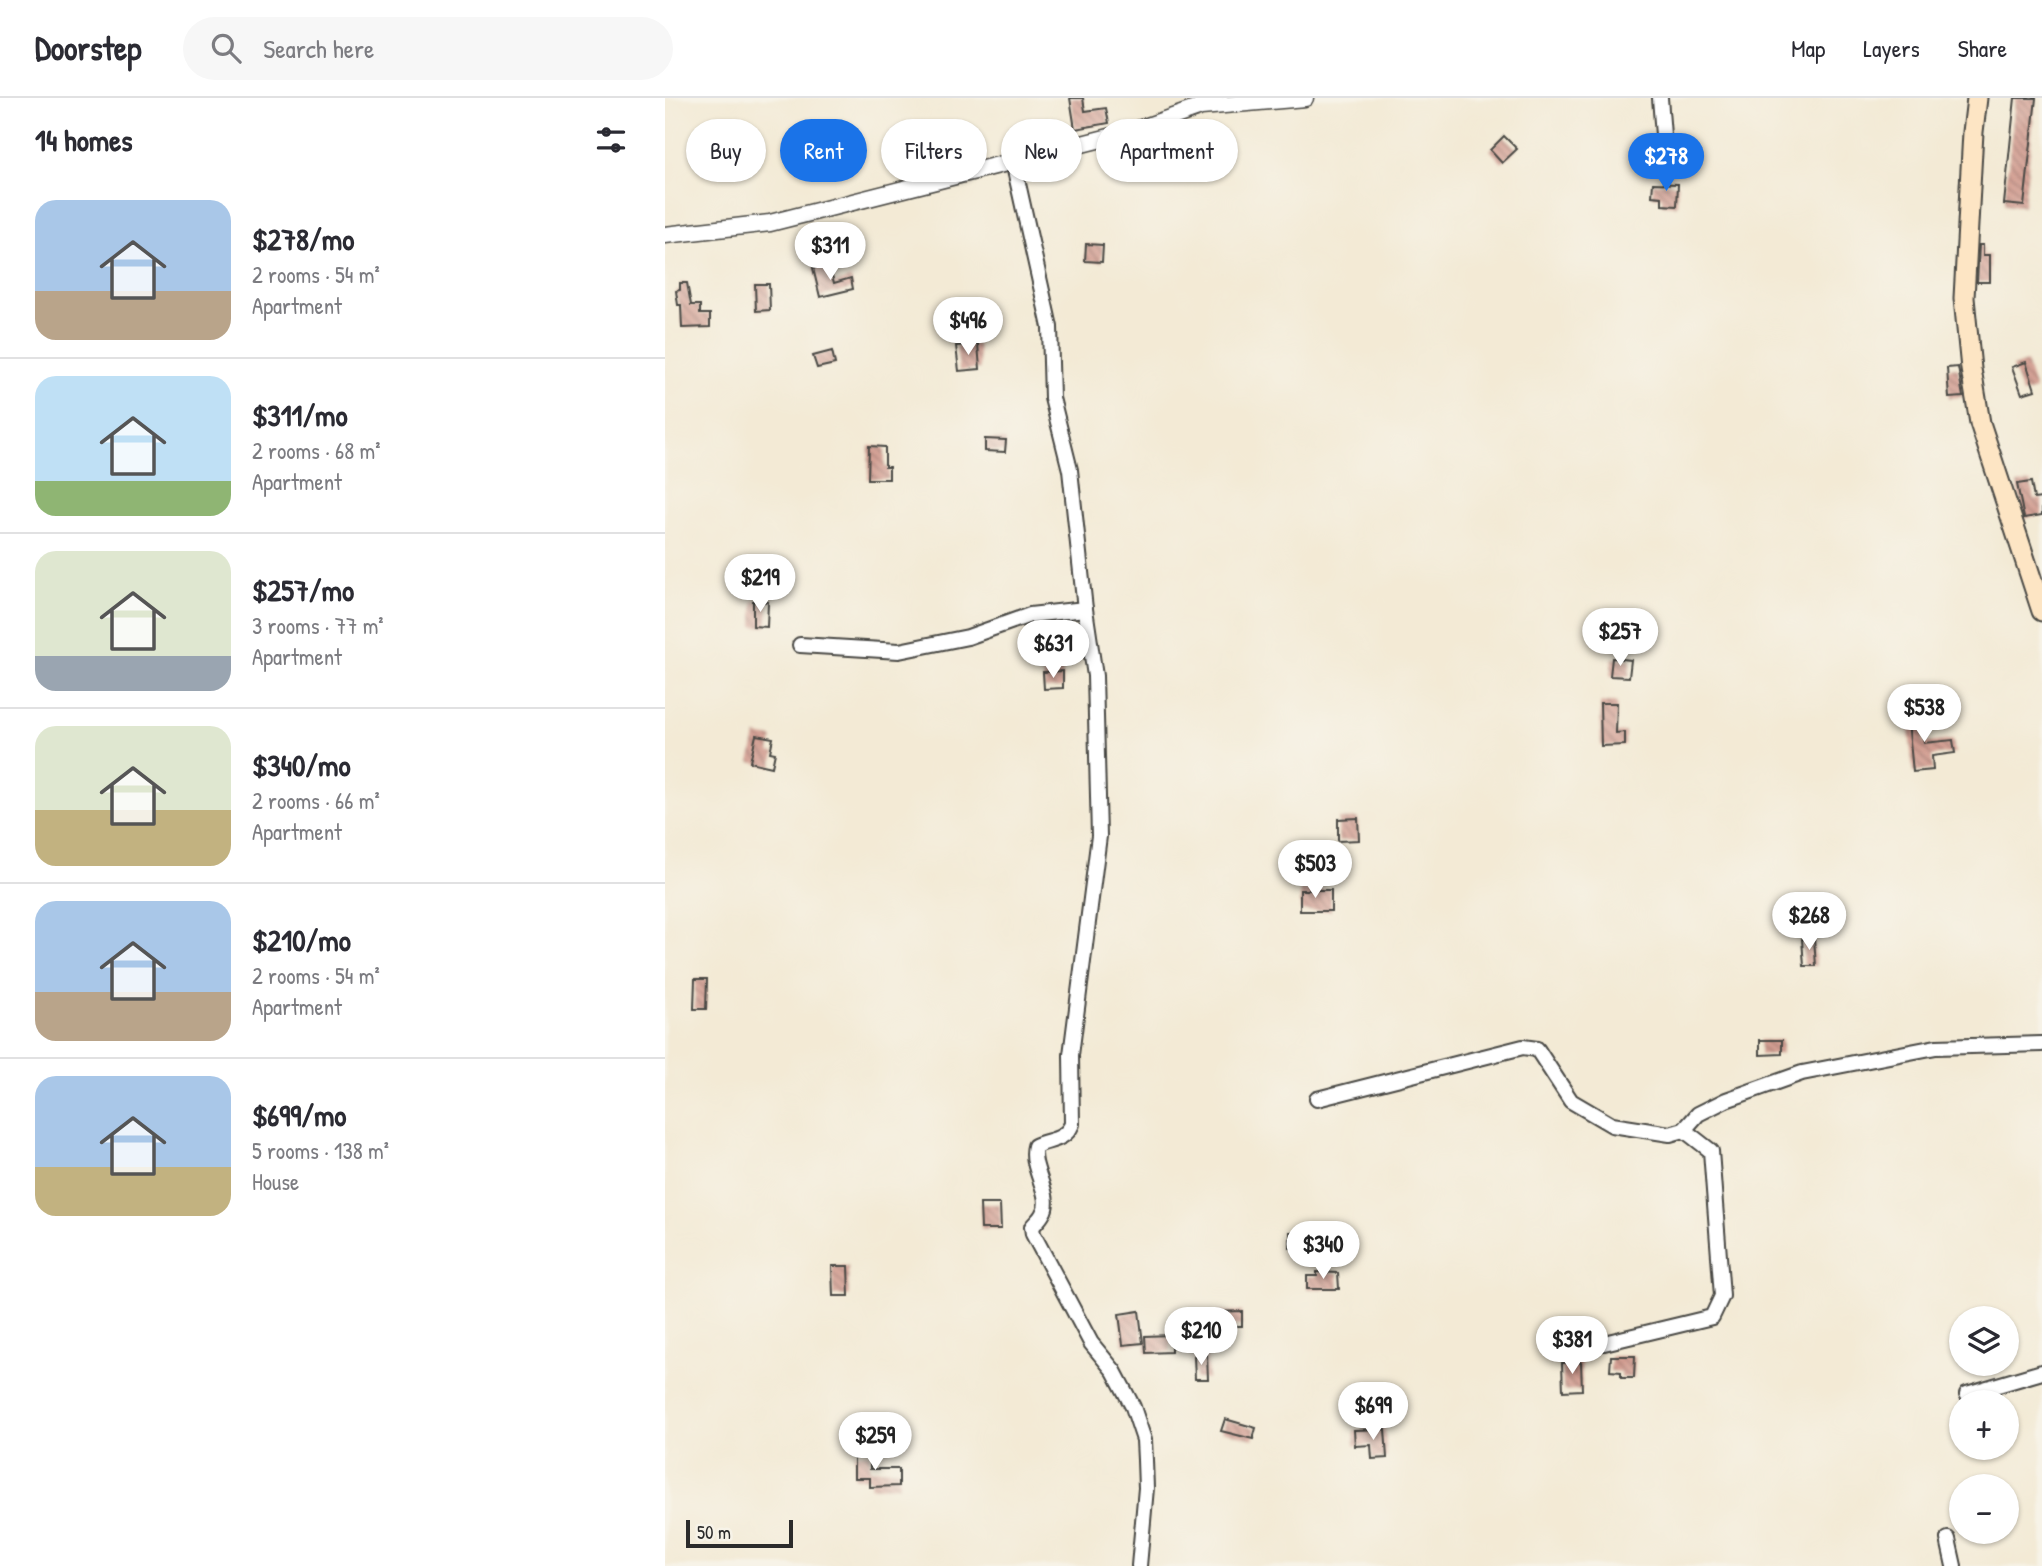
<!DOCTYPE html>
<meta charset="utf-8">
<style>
:root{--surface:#fff;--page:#f7f7f7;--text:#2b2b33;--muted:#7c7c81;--line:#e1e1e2;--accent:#1a73e8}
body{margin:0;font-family:"Patrick Hand",sans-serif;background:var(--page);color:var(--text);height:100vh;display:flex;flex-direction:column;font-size:26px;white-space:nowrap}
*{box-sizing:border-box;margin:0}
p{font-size:23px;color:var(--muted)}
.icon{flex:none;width:38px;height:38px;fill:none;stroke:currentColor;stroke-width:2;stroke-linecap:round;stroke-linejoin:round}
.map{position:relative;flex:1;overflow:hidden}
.panel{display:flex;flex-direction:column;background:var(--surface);width:665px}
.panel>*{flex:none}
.guide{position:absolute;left:21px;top:21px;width:665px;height:63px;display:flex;gap:14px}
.buttons{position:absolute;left:1284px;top:1208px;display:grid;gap:14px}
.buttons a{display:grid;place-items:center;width:70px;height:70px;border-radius:50%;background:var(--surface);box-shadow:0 2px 5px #0004;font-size:35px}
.scale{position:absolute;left:21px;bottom:18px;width:107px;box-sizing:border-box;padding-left:7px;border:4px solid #2b2b2b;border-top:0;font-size:19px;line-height:24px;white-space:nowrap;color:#2b2b2b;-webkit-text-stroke:5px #f7f3e8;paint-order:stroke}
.price{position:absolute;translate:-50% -60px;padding:0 16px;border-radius:24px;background:#fff;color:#222;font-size:23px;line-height:46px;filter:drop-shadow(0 2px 4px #0008)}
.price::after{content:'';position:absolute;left:50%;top:42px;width:21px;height:16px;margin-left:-10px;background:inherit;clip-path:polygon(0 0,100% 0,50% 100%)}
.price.current{background:var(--accent);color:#fff}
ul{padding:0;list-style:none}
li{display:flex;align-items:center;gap:21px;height:175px;padding:0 35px}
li+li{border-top:2px solid var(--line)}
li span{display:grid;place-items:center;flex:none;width:196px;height:140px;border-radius:21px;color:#555}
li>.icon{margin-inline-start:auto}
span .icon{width:84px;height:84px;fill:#fffc;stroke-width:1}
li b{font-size:30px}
h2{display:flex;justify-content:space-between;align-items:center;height:84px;padding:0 35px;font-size:30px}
.tag{padding:0 24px;border-radius:32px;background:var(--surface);box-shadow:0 2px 5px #0004;font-size:24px;line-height:63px}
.tag.current{background:var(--accent);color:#fff}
header{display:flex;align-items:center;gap:42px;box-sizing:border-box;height:98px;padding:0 35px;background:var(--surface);border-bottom:2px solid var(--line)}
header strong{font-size:33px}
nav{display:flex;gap:38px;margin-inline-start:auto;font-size:24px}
.search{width:490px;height:63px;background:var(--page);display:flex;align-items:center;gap:18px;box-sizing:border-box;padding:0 24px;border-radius:38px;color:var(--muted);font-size:26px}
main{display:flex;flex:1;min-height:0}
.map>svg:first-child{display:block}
.building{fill:url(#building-back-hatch)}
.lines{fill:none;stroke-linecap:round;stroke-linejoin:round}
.minor-casing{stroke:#494844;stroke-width:18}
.tertiary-casing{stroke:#494844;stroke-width:19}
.secondary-casing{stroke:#494844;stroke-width:23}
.minor{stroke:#fff;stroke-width:14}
.tertiary{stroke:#fff;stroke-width:16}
.secondary{stroke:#fde5c4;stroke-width:19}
</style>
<header>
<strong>Doorstep</strong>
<div class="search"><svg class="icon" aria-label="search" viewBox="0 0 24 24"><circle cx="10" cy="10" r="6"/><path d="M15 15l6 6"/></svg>Search here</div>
<nav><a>Map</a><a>Layers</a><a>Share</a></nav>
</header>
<main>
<section class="panel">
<h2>14 homes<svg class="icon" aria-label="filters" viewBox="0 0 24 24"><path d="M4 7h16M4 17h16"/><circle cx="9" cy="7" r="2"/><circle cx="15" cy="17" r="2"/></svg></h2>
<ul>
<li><span style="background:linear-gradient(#a9c7e8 65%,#b9a48a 0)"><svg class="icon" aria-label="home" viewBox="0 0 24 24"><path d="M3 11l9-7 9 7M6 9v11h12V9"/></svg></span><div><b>$278/mo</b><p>2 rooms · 54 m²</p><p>Apartment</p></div></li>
<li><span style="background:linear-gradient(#bfe0f5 75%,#8fb573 0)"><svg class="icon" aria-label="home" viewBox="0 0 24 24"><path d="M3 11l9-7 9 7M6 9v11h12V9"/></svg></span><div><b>$311/mo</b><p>2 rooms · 68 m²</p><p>Apartment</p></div></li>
<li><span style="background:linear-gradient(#dfe7d0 75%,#9aa5b1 0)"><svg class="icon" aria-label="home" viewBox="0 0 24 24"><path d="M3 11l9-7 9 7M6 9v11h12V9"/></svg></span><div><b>$257/mo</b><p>3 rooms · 77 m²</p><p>Apartment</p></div></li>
<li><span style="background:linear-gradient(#dfe7d0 60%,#c2b280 0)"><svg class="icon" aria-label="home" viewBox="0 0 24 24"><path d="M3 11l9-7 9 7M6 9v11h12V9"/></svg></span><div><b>$340/mo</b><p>2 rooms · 66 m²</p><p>Apartment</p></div></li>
<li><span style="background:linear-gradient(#a9c7e8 65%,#b9a48a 0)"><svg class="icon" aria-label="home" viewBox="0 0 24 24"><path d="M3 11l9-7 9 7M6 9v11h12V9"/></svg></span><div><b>$210/mo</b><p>2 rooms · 54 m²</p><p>Apartment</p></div></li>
<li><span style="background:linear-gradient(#a9c7e8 65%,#c2b280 0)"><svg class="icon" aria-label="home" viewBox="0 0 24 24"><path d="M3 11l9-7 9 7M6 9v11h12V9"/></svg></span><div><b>$699/mo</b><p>5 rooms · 138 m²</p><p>House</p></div></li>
</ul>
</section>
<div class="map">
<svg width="1377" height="1468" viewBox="0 0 1377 1468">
<defs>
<pattern id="building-back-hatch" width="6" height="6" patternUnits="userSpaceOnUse" patternTransform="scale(1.75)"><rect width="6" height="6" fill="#d29d91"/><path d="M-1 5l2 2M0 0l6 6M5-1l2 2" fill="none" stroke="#ab8077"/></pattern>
</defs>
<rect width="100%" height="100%" fill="#f7f3e8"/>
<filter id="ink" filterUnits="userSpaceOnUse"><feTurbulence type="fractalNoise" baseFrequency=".0143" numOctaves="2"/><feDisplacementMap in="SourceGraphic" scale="14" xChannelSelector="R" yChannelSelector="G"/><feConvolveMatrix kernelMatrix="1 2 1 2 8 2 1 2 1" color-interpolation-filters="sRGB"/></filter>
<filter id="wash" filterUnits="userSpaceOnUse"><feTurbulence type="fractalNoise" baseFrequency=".00686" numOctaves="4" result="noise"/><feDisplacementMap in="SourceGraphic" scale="28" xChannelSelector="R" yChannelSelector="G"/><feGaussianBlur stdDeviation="1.57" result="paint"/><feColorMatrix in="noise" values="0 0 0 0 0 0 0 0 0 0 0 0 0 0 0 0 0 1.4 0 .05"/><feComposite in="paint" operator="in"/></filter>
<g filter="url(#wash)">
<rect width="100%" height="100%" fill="#f3ead5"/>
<g id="blocks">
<g class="building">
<path d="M405,0H418L420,13L441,10L444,25L410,31Z"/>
<path d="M1350,0H1371L1359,108L1339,106Z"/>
<path d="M839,38L852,51L837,65L825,52Z"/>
<path d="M988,85L1013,86L1012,108L997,107V99L987,98Z"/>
<path d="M421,146L438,147L437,164L420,163Z"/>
<path d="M1314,147H1318V157H1325V184H1312Z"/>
<path d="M164,166L169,185L186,180L188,191L155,199L148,170Z"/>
<path d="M15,185H22L26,207H35V216H45V229L17,230L16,207H13L11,193L15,192Z"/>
<path d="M90,186H104L105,212L91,213Z"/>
<path d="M313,246L315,271L294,273L291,248Z"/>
<path d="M167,253L170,266L152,270L148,258Z"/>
<path d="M1361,264L1370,292L1357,296L1347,269Z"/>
<path d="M1293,269L1298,299L1284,300L1282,270Z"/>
<path d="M320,341L341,342L340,354L320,353Z"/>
<path d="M204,348L220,349V369H224V381H203Z"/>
<path d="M1366,384L1369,401L1377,400V417L1359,420L1352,386Z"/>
<path d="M88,503L103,504L102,529L88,528Z"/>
<path d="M947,560L966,562L964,579L945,578Z"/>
<path d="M398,573V590L379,591L378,574Z"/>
<path d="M935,605H952L951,635L960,634V647L936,648Z"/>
<path d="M1256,610L1259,645L1288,642L1290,655L1267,658L1268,672L1248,674L1242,612Z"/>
<path d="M91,637L108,640L105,654L110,655L107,669L85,664Z"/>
<path d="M693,720L694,742L673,743V721Z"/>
<rect x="635" y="792" width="31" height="21"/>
<path d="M1149,840L1151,868H1139L1137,841Z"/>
<path d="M30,881H42L41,911H29Z"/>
<path d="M1095,942H1117V956L1095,957Z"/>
<path d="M315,1106H335L336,1131H316Z"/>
<rect x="625" y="1134" width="25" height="16"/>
<path d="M167,1168H183L184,1198H168Z"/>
<path d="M652,1174L673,1175L674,1191H642V1178H652Z"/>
<path d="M474,1213L478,1245L458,1247L454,1216Z"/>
<path d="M577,1213V1228H552V1214Z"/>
<path d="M506,1237V1254L481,1255L480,1238Z"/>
<path d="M542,1257L543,1281H530L529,1258Z"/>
<path d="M946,1258H970L969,1280H956V1274L945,1273Z"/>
<path d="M916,1264L917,1292L898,1293L897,1265Z"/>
<path d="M560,1321L591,1330L588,1341L556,1333Z"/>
<path d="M720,1331L722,1360L707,1361L706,1347L690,1348L689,1332Z"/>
<path d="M189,1355H205V1371H234V1388L205,1389V1380H189Z"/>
</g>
</g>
</g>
<g filter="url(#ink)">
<use href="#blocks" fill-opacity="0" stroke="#494844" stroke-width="2"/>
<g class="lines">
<g class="minor-casing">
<g id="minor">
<path d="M995,0L998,37"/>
<path d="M348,63L385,229L387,300L405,372L420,511L430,578L434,738L406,957L407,1026C400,1043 385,1041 370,1048C364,1070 389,1098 378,1115C376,1120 370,1125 367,1129L368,1136L426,1245L449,1273L468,1309L479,1342L480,1362L481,1390L474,1468"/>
<path d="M135,547L234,553L303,539L365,517L420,511"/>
<path d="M652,1001L858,949L872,951L906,1003L947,1027L1005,1036L1019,1032"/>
<path d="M939,1245L1047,1219L1057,1198L1046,1053L1019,1032L1033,1016L1061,1002L1137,975L1271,949L1377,946"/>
<path d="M1302,1296L1377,1274"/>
<path d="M1283,1441L1289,1468"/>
</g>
</g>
<g class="tertiary-casing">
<path id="tertiary" d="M0,137L105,125L468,33L536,9L640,0"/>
</g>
<g class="secondary-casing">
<path id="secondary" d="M1312,0L1308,34L1299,200L1306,271L1315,325L1377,513"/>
</g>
<use href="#minor" class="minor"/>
<use href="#tertiary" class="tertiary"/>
<use href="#secondary" class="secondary"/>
</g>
</g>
</svg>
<div class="buttons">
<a><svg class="icon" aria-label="layers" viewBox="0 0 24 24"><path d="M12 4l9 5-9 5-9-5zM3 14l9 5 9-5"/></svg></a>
<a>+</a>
<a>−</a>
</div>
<div class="scale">50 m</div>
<b class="price current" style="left:1001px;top:95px">$278</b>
<b class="price" style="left:165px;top:184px">$311</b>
<b class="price" style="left:303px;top:259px">$496</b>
<b class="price" style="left:95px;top:516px">$219</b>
<b class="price" style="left:955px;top:570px">$257</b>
<b class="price" style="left:388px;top:582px">$631</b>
<b class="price" style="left:1259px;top:646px">$538</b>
<b class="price" style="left:650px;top:802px">$503</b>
<b class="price" style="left:1144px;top:854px">$268</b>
<b class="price" style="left:658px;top:1183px">$340</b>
<b class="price" style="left:536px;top:1269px">$210</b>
<b class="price" style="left:907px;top:1278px">$381</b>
<b class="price" style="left:708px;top:1344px">$699</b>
<b class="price" style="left:210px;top:1374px">$259</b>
<div class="guide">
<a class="tag">Buy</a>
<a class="tag current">Rent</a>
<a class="tag">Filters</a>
<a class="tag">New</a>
<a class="tag">Apartment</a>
</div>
</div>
</main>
